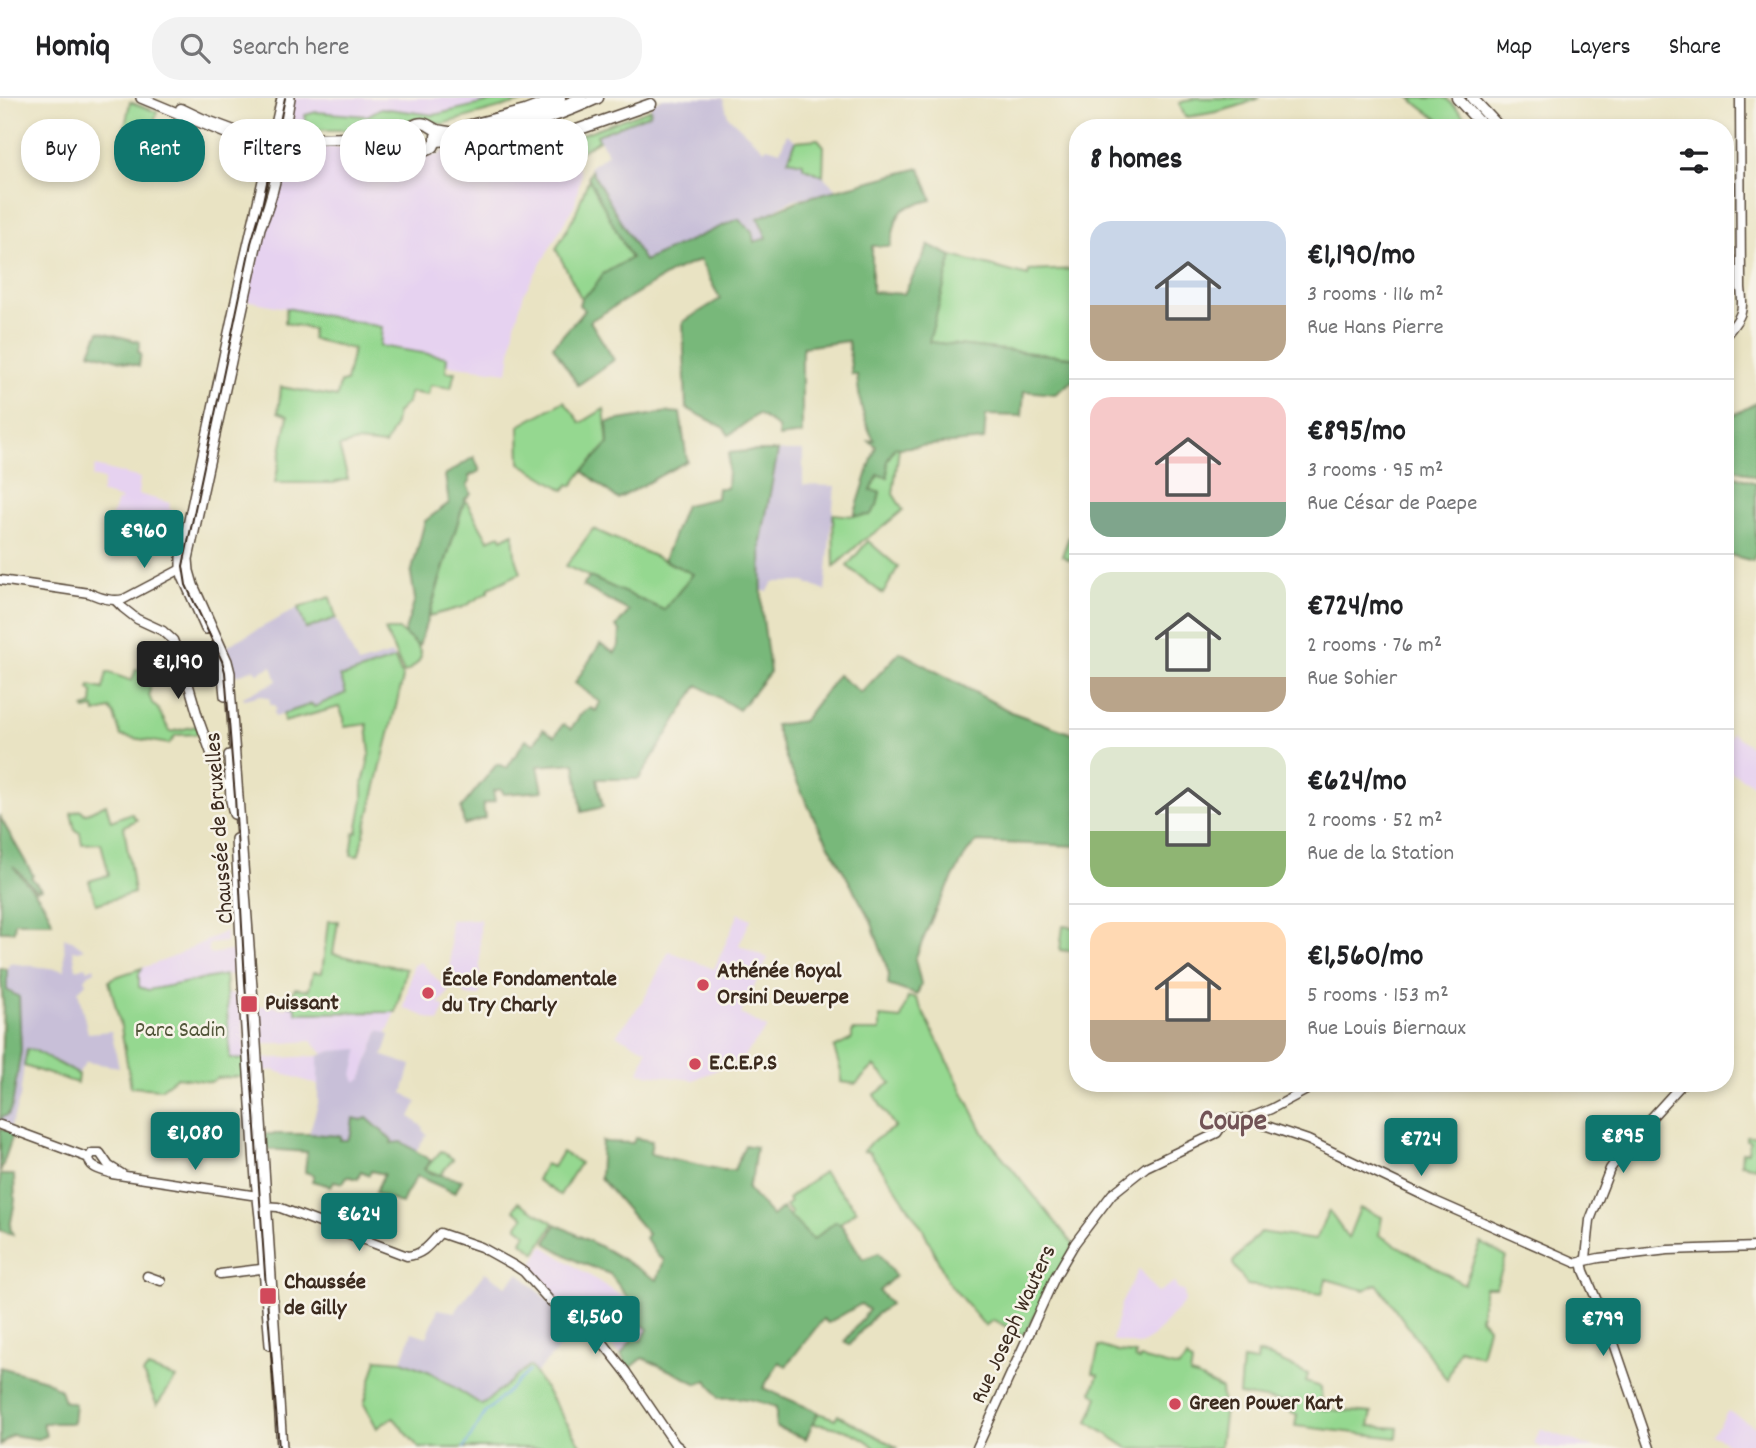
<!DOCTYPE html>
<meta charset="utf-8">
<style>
:root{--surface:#fff;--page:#f2f2f2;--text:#202124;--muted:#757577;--line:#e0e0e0;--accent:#0f766e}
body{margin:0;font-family:Dekko,sans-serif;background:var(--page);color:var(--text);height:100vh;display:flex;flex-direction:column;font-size:26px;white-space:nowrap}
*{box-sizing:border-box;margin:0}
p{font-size:23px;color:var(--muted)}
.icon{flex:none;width:38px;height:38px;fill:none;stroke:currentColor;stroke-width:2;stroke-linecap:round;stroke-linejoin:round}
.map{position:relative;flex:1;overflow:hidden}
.drawer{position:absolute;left:1069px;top:21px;width:665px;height:973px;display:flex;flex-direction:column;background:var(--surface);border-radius:28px;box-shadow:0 4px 10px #0003}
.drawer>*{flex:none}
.guide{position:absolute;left:21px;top:21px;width:665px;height:63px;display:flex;gap:14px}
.price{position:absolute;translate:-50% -60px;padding:0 16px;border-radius:7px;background:var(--accent);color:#fff;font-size:23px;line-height:46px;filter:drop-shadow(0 2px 4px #0008)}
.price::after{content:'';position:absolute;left:50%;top:42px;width:21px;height:16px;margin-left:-10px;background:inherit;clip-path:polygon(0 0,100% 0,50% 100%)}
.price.on{background:#222;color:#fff}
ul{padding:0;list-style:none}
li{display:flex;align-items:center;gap:21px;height:175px;padding:0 21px}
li+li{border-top:2px solid var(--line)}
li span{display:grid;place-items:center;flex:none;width:196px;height:140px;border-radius:21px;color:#555}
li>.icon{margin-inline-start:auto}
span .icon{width:84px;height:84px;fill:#fffc;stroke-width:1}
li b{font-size:30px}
h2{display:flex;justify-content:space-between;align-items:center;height:84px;padding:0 21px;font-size:30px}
.chip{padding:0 24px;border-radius:28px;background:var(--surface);box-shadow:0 4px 10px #0003;font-size:24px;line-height:63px}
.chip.on{background:var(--accent);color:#fff}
header{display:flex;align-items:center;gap:42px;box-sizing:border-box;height:98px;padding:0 35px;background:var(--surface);border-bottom:2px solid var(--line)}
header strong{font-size:33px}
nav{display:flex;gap:38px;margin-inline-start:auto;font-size:24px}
.search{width:490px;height:63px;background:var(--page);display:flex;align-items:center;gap:18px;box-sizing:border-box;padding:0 24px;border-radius:28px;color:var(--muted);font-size:26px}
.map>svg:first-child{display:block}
.built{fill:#e6d2f0}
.industrial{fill:#c8bfd8}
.green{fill:#95d890;stroke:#688157;stroke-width:2}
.forest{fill:#78b87a;stroke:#5a714c;stroke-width:2}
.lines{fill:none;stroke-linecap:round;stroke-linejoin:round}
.stream{stroke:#77ade5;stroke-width:2}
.highway-tunnel{stroke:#c6bea2;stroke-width:10;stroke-dasharray:10 5;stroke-linecap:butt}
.secondary-casing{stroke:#554637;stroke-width:11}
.primary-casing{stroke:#554637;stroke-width:12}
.highway-casing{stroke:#554637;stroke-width:13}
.secondary{stroke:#fff;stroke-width:8}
.primary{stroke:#fff;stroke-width:9}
.highway{stroke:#fff;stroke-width:10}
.tram{stroke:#3b2a1e;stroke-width:2}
.poi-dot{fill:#d1495b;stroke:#f7f3e8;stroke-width:2.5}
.labels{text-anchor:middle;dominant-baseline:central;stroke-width:5;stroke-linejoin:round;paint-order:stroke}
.street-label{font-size:23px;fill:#3b2a1e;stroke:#f7f3e8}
.poi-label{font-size:23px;font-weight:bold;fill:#3b2a1e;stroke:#f7f3e8;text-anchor:start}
.park-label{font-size:23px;fill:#52563a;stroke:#f7f3e8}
.district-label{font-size:30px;font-weight:bold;fill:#725356;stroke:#f7f3e8}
</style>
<header>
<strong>Homiq</strong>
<div class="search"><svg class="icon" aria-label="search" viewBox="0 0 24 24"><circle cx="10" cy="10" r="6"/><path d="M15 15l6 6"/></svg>Search here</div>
<nav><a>Map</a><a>Layers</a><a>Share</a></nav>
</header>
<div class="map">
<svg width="1756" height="1350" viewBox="0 0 1756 1350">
<rect width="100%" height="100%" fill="#f7f3e8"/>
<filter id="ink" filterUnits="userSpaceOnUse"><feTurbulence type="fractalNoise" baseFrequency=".0143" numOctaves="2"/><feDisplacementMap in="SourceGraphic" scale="14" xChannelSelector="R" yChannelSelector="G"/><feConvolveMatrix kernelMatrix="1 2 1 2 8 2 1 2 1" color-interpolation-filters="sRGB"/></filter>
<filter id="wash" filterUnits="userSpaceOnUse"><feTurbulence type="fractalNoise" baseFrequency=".00686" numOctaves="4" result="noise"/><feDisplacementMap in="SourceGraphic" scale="28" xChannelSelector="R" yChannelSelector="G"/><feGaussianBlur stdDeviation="1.57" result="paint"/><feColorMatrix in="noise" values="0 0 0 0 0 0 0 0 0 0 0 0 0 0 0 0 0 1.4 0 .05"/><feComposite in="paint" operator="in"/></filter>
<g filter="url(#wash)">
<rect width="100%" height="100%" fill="#e9e3c3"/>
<g class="built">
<path d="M290,0H513L434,17L381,10L368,18L316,14L306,32H283Z"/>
<path d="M284,47L407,52L425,57H439L447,51L472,50L521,58L572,52L581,77L575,106L524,195L515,226L508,274L447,267L377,253L380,248L381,229L245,202L272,114L283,65Z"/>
<path d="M95,368L140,380L138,396L170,405L169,411L172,412L171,420L183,421L180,442L144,434L139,450L103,448L117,402L120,404L121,401L101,395L104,382L92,379Z"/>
<path d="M1732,635L1756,652V688L1726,671V645Z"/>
<path d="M739,815L751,821L739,847L768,860L741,916L767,930L741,962L693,982L639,975L647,952L616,937L643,903L669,853L714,871Z"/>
<path d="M480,821V898H472L467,897L451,884L450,822Z"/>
<path d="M226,833V844L209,846V856L238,852L240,875L148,892L139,889V876L142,870L168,861Z"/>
<path d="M421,864L449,894L439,905L445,909L439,924L404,910L413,867Z"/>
<path d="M227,896H242L245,961L230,962Z"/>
<path d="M287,906L296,909V915L389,912L396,914L386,936L379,932L362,980L356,985L353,977L332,953L324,956L311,943L283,945H259L257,909L266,907L287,911Z"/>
<path d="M318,958V987L273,972L257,974V961Z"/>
<path d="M543,1148L631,1204L640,1215L648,1231L641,1243L634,1240L621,1257L604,1241L551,1199L529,1173Z"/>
<path d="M1139,1171L1157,1195L1174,1184L1178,1192L1184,1193L1185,1203L1153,1239L1142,1246L1137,1247L1112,1242L1121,1206Z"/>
<path d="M1728,1313L1756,1329V1350H1736L1713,1337Z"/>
<path d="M1540,1331L1595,1350H1542L1534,1346Z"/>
</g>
<g class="industrial">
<path d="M663,0H723L728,18L764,52L767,49L780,53L787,36L796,43L789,62L804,65V69L821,76L837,92L794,101L759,120L768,139L753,144L738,121L644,163L589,69L608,56L597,37L650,16L651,6Z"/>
<path d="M778,353H803V387L835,388L825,493L804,484H773L768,493H761V443L769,385Z"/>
<path d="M298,510L306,531L336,520L358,566L392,556L395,561L345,578L346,595L314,609L312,607L275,619L274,613L276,612L275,607H271L269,600L261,597L244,601L243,599L277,583L272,568L258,575L254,571L235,578L223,550Z"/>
<path d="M64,840L72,842L84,851L79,853L73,852L76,871L86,868L88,872L94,869L95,873L89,876L85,881L86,885L78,893L88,935L111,933L119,969L86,964L78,976L35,952L25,958L20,999L10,1031L0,1025L2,1019L11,894L7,892L6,884L9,865L65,872Z"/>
<path d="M379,932L390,937L383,958L411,967L403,995L417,1004L410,1019L423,1029L422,1032L427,1036L416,1053L402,1044L390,1045L340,1042L341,1038L309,1036L318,1006V958L332,953L359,951L353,977L356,984L362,980Z"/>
<path d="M485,1174L506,1188L519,1175L577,1231L535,1276L531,1270L483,1307L430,1274L402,1263L412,1234L427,1239L438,1211L455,1214Z"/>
</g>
<g class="green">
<path d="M506,0H536L442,26L424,21H412L407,28L397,32H306L305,17L316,14L367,18L381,10L434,17Z"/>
<path d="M1196,0H1259C1235,11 1212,16 1185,19L1179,5Z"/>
<path d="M1411,0H1446L1476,30H1448C1435,16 1423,14 1411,0Z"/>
<path d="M130,4L157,14L151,35L177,43L172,62L121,48Z"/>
<path d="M651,11L650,16L597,37L599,42L574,58L568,52L552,57L521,58L498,50L580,37Z"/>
<path d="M818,41L824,48L823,78L803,69V65L788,62L796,43Z"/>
<path d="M589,80L631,161L603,176L592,192L581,200L556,151L575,117Z"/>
<path d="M952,158L1028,178L1029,173L1078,171V260L928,244Z"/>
<path d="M286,210L382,229L380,248L447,259L446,274H455L451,290L430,287L428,297L410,294L407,305L397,315L394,330L385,347L356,344L339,349L348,381L333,385H275L288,318L278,314L281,289L337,299L340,284H346L353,251L312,241V231L285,225Z"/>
<path d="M564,303L581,325L604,311L608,346L583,373L572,388L569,386L564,392L520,365L519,328Z"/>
<path d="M895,348L899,350L893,396L903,412L880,431L862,443L834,469L833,416L854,418L870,417L880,394H870L878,377L887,379V363Z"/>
<path d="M465,401L488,442L500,437L502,441L513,435L515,457L521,475L489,490L488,494L463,509L429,518Z"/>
<path d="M1078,401V466L1062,458L1069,439L1074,441Z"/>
<path d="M593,431L694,476L664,513L566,468Z"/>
<path d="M868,443L898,469L883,496L847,468Z"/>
<path d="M330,499L336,520L306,531L298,510Z"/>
<path d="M385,532H399C419,548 434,558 404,575Z"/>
<path d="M395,561L403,580L359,756L358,758L351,757L354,735L357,734L363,701V685L370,656L367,626L344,629V620L339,609L284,624L283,616L312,606L314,609L346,595L340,578H345Z"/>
<path d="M136,571L152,574L149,597L152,605L158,611L170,634L197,628L198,636L176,637L169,646L121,638L114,617L110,611L95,615L94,610L85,612L84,610L92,607L93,594L89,591L90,588L103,591L107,574L132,583Z"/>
<path d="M106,706L111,723L131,715L137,722L124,728L134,795L96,806L89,783L109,777L101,745L82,746L80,735L75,732L71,715L81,712L85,716Z"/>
<path d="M328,823H338L333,856L406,871L396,914L296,915V909L287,906L295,890L309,892L313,874L322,875Z"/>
<path d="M1063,828L1078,830V854L1060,852Z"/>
<path d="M142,870L139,876V889L148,892L225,877L230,961H245L246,978L217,980L211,984L177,979L161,991L131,989L121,929L109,883L112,880Z"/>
<path d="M908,899L916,900L984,1036L1074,1147L1024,1237L993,1222L985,1228L948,1184L924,1133L893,1086L869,1054L863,1053L870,1045L895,1029L874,997L891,985L874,968L856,986L841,984V973L834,950L852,941V933H880V919L901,921Z"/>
<path d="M27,951L34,952L78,976L77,985L24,968Z"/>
<path d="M1746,1038H1756V1069L1741,1066L1742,1054H1748L1750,1043L1746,1042Z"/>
<path d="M441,1053L453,1061L440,1077L425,1071Z"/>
<path d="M562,1054L580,1065L560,1097L537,1082L545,1066L553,1069Z"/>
<path d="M823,1074L857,1112L839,1126L836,1124L813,1142L789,1118L792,1115L785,1108L790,1104L788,1101Z"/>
<path d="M518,1104L554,1125L536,1155L522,1144L526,1135L517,1128L524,1119L514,1112Z"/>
<path d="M1360,1110L1382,1119L1379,1137L1464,1186L1481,1145L1506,1159L1496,1189H1485L1480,1220L1488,1229L1481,1258L1459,1251L1447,1282L1377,1186L1364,1192L1326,1181L1322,1196L1247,1187L1233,1166V1164L1260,1134L1315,1142L1329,1113L1348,1140Z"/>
<path d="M1099,1248L1118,1254L1136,1256L1135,1260L1139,1263L1140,1260L1178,1270L1187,1260L1192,1265L1190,1277L1197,1279L1221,1291L1224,1318L1220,1350H1128L1088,1324L1098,1299L1092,1294L1098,1277L1093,1275Z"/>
<path d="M1258,1255L1276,1261L1308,1276L1306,1284L1321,1289L1322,1311L1372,1315L1369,1328L1398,1330L1397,1340L1295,1328L1297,1317L1291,1315V1305L1239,1297L1242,1262L1257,1264Z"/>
<path d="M377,1261L402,1263L430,1274L482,1307L528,1269H531L583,1350H419L393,1319L377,1330L364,1306Z"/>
<path d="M148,1270L176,1280L157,1307L143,1276Z"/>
<path d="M818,1315L835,1321L838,1317L898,1350H875C859,1333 835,1328 813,1326Z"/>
</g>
<g class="forest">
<path d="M920,70L932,102C895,111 899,112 890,148H872V194L904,196L929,147L952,158L929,244L1078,260V279L1055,296L1024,293L1022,318L986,317L984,342L899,350L895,349L887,363L888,379L878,377L871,393L880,394L877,408L870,417L854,418L876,348L869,343L874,342C862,321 859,300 857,277H852L848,243L803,249L802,253V336L779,339L778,329L758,316L729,337L723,329L686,310L683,224L720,201L700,162L674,173L590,223L614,262L578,287L553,248L585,212L579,207L581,200L592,192L603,176L631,160L588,79L591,72L644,163L738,121L752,133L754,144L767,140L758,120L802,101Z"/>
<path d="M99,233L140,244L138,254L141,255L139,268L90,254Z"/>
<path d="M1756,305V379L1745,374L1726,369V321Z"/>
<path d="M668,314L680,315L687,363L618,401L583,373L608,346L607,324Z"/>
<path d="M748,353H778L761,443L762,513L770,574L739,612L698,587L639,681H597L603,709L582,714L575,665L538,668L543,693L504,696L501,691L493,693L495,703L483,706L485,720L464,727L461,710L497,666L507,670L526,641L534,646L543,631L555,638L563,626L571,631L580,617L590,610L596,613L600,604L575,585L600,546L615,555L619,547L620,532L616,529L629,513L583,488L590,479L664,512L693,476L664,462L685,407L717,400L718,390H727L729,355Z"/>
<path d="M474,359L480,373L469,378L470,383L467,387L471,396L465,401L419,548L404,536L415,501L411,476L425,423L449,405L445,377Z"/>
<path d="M1726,375L1756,385V454L1753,463L1726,456Z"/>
<path d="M900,554L1011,614L1078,638V748L977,744L967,754L936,811L915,861L921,886L917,897L888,887L889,876L871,823L814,720L787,663L775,627L803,623L838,577L861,595Z"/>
<path d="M0,719L33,777L31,779L41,791L36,792L13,768C26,786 47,803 52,824H15L14,833H0Z"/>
<path d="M0,870L7,871V892L19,899L21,953L12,1008L8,1017L2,1019L0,1025L3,906Z"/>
<path d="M353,1020L362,1022L367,1020L392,1042L391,1045L402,1044L431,1063L424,1071L431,1075L462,1082L455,1095L417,1078L405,1098L402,1106L375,1095L384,1076L371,1073L369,1077L361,1073L358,1081L347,1078L343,1085L334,1083L331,1088L312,1083L314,1077L305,1074L307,1054L265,1051V1036H309L341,1038L340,1042H347L351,1036Z"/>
<path d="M0,1031L14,1034L0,1075Z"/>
<path d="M635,1040L652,1043L650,1056L722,1072H734L745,1047L756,1049L752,1079L747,1090L772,1118L782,1110L813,1142L836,1123L842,1128L863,1161L879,1155L895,1178L879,1193L890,1206L874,1218L849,1247L845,1243L869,1212L861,1206L828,1225L823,1221L786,1268L779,1264L763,1290L818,1314L806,1341L776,1329V1309C755,1302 741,1298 719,1300L707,1282L698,1286L643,1260L629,1271L621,1257L634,1239L641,1243L648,1231L636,1223L640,1215L629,1208L631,1204L610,1176L577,1163L546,1145L556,1126L607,1152L657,1182L664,1162L658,1158L645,1140L648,1136L600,1080L602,1043L607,1044L633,1045Z"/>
<path d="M0,1077H14L15,1103L10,1129L13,1137L0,1132Z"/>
<path d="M0,1269L45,1282L60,1292L64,1303L75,1306L73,1325H43L46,1338L38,1341L12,1337L0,1347Z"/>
</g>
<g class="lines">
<path class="stream" d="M464,1350L485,1315L529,1273"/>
</g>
</g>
<g filter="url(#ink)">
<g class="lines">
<path class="highway-tunnel" d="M253,40L271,43L301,41"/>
<g class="secondary-casing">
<g id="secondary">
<path d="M1726,237C1742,218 1744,214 1741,190L1740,0"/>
<path d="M0,482L89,495C101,500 112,504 124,501L181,471"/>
<path d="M116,503L123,510L137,521L163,533L173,542L185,574L199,622L222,686L235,688"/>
<path d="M1253,1018L1261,1026L1308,1042L1435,1103L1576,1165L1599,1160L1668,1152L1756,1149"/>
<path d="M0,1027L89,1060"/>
<path d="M89,1060C89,1071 103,1072 112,1076L258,1098"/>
<path d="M89,1060L92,1055H100L109,1068L122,1076"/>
<path d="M262,1108L278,1109L407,1158C423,1157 430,1146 440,1135L481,1149L515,1168L524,1174L550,1203L604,1246L626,1274L675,1346L680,1350"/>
<path d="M1582,1164L1586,1160L1590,1122L1610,1071L1633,1040L1683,985"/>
<path d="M1582,1164L1584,1173L1608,1228L1650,1350"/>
<path d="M220,1176L269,1170"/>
<path d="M147,1178L161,1183"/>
<path d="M977,1350L1055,1179L1075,1145L1112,1096L1146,1069L1217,1035L1226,1022L1231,1020L1247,1021L1271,1011L1320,985"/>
</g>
</g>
<g class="primary-casing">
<g id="primary">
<path d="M141,0L247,44L263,48L274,47"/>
<path d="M246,34L264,37L277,36"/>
<path d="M206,531L183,479L181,471V460L242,174L282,0"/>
<path d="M218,557L222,566L225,598"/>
<path d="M229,657L231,703L234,716"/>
<path d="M236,741L243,884L256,1082L260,1119L270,1247"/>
<path d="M282,1350L255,930L230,590V575L227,563L193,487L189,473L188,461L260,130C278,89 282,44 290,0"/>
</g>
</g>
<g class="highway-casing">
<g id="highway">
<path d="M1457,0L1485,30"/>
<path d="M1472,0L1500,30"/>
<path d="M181,11L202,21L253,40"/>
<path d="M467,28L525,13L560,0"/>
<path d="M282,36H310"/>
<path d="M301,41L354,40L373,36L408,35"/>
<path d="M358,41L374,46L410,48L416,53L422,54L433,49L436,43V38"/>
<path d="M448,42L458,48L468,50L522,44L574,33L651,6"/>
<path d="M436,43C492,41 547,23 598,0"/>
<path d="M281,47H310"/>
<path d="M410,48C406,40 407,29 417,26C427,23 430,30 437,32C442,33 449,34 453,35C464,36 476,32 486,30C518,22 550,14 581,0"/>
<path d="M486,52L529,58"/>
</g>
</g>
<use href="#secondary" class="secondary"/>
<use href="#primary" class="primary"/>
<use href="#highway" class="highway"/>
<path class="tram" d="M279,1350L265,1176L245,884L235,699L225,574L222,563L186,487L183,468L251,145L262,108L285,0"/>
</g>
</g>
<g class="poi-dot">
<circle cx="703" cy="887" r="7"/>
<circle cx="428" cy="895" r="7"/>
<rect x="240" y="897" width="18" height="18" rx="3.5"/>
<circle cx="695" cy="966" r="7"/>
<rect x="259" y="1189" width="18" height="18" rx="3.5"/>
<circle cx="1175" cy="1306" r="7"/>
</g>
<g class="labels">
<g class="street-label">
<text transform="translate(221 730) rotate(-94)">Chaussée de Bruxelles</text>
<text transform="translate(1015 1227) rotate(-65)">Rue Joseph Wauters</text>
</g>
<g class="poi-label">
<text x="717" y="874">Athénée Royal<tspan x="717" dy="26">Orsini Dewerpe</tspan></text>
<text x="442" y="882">École Fondamentale<tspan x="442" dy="26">du Try Charly</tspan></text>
<text x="265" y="906">Puissant</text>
<text x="709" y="966">E.C.E.P.S</text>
<text x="284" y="1185">Chaussée<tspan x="284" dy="26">de Gilly</tspan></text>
<text x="1189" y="1306">Green Power Kart</text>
</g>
<g class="park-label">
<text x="180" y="933">Parc Sadin</text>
</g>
<g class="district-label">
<text x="1233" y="1025">Coupe</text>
</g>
</g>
</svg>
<b class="price" style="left:144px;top:472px">€960</b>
<b class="price on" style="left:178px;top:603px">€1,190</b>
<b class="price" style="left:195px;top:1074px">€1,080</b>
<b class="price" style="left:1623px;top:1077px">€895</b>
<b class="price" style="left:1421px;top:1080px">€724</b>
<b class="price" style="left:359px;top:1155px">€624</b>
<b class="price" style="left:595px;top:1258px">€1,560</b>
<b class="price" style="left:1603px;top:1260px">€799</b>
<div class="guide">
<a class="chip">Buy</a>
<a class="chip on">Rent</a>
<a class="chip">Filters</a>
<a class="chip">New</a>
<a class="chip">Apartment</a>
</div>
<section class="drawer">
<h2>8 homes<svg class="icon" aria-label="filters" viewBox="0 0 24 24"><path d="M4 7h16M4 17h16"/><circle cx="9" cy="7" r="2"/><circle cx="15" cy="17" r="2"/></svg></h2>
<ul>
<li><span style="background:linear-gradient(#c9d6e8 60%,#b9a48a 0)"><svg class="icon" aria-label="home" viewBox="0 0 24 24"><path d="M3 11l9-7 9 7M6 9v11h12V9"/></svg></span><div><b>€1,190/mo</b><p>3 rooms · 116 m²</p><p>Rue Hans Pierre</p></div></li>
<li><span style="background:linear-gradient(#f6c9c9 75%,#7fa58c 0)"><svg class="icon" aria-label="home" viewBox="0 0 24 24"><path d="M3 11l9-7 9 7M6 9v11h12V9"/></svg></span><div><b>€895/mo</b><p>3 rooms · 95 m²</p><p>Rue César de Paepe</p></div></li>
<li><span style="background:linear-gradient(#dfe7d0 75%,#b9a48a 0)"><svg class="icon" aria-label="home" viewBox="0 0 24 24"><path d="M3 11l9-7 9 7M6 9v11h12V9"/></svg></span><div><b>€724/mo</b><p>2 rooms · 76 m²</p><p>Rue Sohier</p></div></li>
<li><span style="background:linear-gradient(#dfe7d0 60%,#8fb573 0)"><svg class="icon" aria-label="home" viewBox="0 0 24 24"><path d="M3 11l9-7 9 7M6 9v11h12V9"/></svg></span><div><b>€624/mo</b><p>2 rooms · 52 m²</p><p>Rue de la Station</p></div></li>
<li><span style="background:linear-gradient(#ffd9b3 70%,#b9a48a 0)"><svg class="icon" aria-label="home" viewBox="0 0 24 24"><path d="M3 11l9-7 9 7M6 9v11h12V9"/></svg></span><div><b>€1,560/mo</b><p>5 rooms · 153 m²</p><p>Rue Louis Biernaux</p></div></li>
</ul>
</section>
</div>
